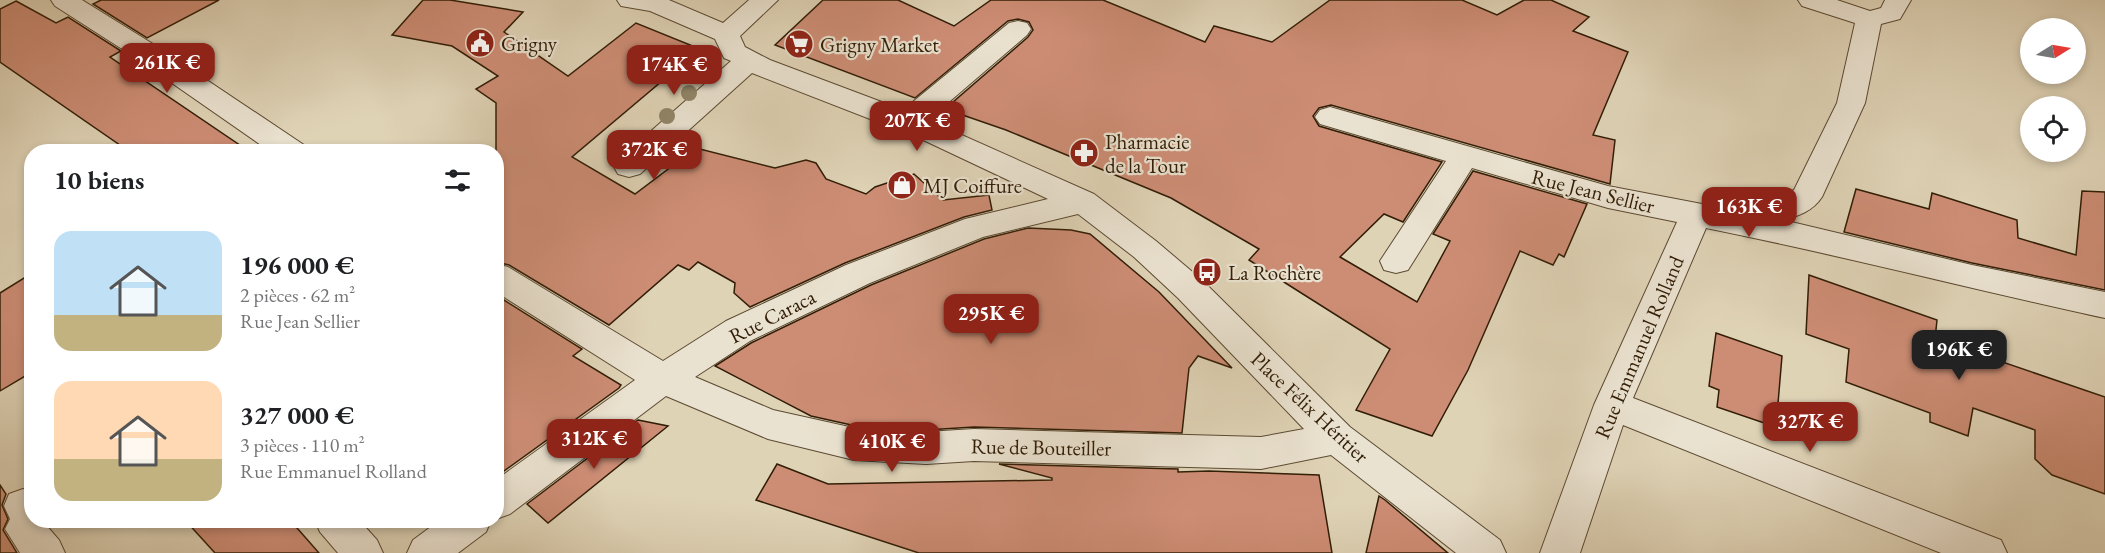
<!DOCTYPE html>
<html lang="fr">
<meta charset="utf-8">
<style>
:root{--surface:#fff;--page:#f2f2f2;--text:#202124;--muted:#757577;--accent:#8f2418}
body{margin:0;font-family:"EB Garamond",serif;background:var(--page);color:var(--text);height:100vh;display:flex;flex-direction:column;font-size:22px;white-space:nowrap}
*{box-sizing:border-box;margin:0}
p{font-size:20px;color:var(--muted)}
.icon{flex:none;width:33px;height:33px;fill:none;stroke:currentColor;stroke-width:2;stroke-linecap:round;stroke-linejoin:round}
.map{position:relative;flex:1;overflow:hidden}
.drawer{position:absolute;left:24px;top:144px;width:480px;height:384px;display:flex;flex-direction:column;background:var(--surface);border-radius:24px;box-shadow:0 3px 9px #0003}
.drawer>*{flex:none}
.needle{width:39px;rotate:79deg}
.fabs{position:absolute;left:2020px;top:18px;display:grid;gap:12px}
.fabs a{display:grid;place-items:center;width:66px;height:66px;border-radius:50%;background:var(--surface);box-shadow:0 3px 9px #0003;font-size:30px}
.price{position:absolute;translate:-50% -51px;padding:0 14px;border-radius:12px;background:var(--accent);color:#fff;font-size:20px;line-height:39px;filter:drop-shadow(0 2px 3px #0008)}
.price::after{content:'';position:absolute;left:50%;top:36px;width:18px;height:14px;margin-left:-9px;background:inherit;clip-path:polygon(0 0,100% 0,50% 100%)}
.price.active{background:#222;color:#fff}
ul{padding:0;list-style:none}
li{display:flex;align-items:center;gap:18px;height:150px;padding:0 30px}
li span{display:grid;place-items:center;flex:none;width:168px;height:120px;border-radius:18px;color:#555}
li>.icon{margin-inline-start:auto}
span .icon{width:72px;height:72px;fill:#fffc;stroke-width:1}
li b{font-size:26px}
h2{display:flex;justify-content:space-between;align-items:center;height:72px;padding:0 30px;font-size:26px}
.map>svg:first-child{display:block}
.building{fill:#cd8d75;stroke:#311d06;stroke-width:1.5}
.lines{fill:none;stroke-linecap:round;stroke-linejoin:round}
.minor-casing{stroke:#5c4a32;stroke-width:2}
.minor{fill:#eae2d0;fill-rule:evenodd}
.tree{fill:#908568}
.labels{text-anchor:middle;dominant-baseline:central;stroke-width:4.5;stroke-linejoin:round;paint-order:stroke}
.poi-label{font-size:21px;fill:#311d06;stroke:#eae2d0;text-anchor:start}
.street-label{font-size:21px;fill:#311d06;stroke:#eae2d0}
</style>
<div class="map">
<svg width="2105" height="553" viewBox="0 0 2105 553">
<rect width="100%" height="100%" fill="#dfd3b6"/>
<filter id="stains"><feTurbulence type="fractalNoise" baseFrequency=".00333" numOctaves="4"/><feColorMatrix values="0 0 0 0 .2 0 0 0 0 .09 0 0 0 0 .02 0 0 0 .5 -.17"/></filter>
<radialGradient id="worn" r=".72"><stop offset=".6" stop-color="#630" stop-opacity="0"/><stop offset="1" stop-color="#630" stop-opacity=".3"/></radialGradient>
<g class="building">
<path d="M101,0H219L147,38L93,4Z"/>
<path d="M423,0H450L523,12L504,32L568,76L636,23L700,49L572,157L635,194L696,148L775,168L806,160L816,163L826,179L866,194L875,187L914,174L943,200L989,195L992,210L964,217L845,263L750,307L734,293L735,283L698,262L689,270L678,265L609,325L509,265L496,262V103L476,89L498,76L452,46L392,35Z"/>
<path d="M823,0H898L954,26L991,0H1103L1205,42L1214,26L1272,42L1330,0H1462L1497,15L1524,0H1551L1589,17L1573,31L1628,52L1593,135L1615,140L1610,184L1331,105L1319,108L1313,116L1319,126L1442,162L1403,222L1384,214L1340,257L1417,302L1450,241L1433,234L1473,171L1587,204L1564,257L1559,254L1553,265L1520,251L1468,370L1432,436L1356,410L1390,349L1249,260L1259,249L1171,198L1006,130L945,109L1028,37L1033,30L1029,22L1018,19L1008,21L915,98L775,45Z"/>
<path d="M16,1L56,23L68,17L121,51L110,57L250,152H130L0,62V9Z"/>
<path d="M1856,189L1929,209L1932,193L2017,220L2018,238L2076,255L2082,191L2105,192V290L1972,263L1844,232Z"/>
<path d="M1028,228L1071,230L1090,234L1159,292L1232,368L1198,356L1189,368L1182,433L974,427L926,430L856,426L811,416L715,366L751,343L871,285L984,239Z"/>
<path d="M32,273V372L0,391V293Z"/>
<path d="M1809,275L1937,320L1935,339L2105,397V494L2052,475L2035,459V430L1973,408L1968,436L1930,422V413L1846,382L1849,349L1806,334Z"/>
<path d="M496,295L582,349L573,356L621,385L619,388L497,476Z"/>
<path d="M1716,333L1782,356L1776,427L1717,407L1719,390L1709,386Z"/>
<path d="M638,420L668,426L548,523L527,504Z"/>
<path d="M777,464L828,484L1052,480V478L999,464L1178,469V472L1209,471L1319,475L1332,553H919L756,500Z"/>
<path d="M0,485L6,494L2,505L8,519L3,530L17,553H0Z"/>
<path d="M1379,496L1385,500L1448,553H1366Z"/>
<path d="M185,520H290L319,553H215Z"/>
</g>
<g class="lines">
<g class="minor-casing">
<g id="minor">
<path d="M51,0H82L153,44L304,145L308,152H271L133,56L55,6Z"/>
<path d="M617,0H669L723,23L749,0H778L740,36L745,47L770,60L903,110L1009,23L1018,21L1027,23L1031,29L1027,35L928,120L1094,194L1156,241L1202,280L1350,427L1500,540L1506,553H1456L1331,455L1261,469L974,461L926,464L854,460L768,439L666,396L510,514L496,519V480L635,380L496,292V264L508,267L663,361L726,321L846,265L965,219L1048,199L919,138L752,73L640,174L629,177L618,174L614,167L618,160L731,61L724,58L715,39L650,11L621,6ZM1078,214L1134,257L1178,298L1304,429L1261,437L974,429L926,432L854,428L773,410L695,377L750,341L870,283L983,237Z"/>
<path d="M1798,0H1837L1870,11L1881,8L1885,0H1911L1900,19L1881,24L1865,103L1822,197C1813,211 1798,216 1783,220L1972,265L2105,292V318C1971,289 1840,255 1706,228L1633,398L2001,540L2007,553H1941L1623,425L1580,553H1540L1594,405L1677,222L1608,208L1472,168L1408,270L1396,273L1384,270L1380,261L1446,161L1320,124L1315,117L1320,110L1330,107L1608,186L1702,204L1772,201L1794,190L1837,103L1855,23L1802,6Z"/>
<path d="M23,489L32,492V520H48L46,525L59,540L65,553H20L5,529L10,519L4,506L9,494Z"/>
<path d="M315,520H359L377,540L383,553H338L320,532Z"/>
<path d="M440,520H491L486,532L458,553H407L413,540Z"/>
</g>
</g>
<use href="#minor" class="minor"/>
</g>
<g class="tree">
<circle cx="714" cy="69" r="8"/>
<circle cx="689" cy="93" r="8"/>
<circle cx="667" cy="116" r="8"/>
</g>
<defs>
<g id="civic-disc" transform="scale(1.5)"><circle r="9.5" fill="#8f2418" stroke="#eae2d0"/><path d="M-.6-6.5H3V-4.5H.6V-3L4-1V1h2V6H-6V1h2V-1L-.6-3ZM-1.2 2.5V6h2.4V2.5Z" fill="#fff"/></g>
<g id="supermarket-disc" transform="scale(1.5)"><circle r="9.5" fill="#8f2418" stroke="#eae2d0"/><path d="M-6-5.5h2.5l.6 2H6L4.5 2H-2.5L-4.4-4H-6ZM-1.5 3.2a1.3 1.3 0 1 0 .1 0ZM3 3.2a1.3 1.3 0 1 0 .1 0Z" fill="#fff"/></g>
<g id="pharmacy-disc" transform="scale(1.5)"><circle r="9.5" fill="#8f2418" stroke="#eae2d0"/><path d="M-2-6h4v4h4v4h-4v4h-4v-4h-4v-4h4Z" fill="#fff"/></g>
<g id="shop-disc" transform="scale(1.5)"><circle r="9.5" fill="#8f2418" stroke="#eae2d0"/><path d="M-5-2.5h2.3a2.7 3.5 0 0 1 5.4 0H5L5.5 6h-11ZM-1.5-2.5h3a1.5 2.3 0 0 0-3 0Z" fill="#fff"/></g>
<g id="bus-disc" transform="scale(1.5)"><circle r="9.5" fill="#8f2418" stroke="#eae2d0"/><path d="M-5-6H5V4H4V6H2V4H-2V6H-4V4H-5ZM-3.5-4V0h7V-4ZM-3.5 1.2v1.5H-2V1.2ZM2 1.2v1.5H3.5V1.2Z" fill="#fff"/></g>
</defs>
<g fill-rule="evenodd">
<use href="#civic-disc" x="480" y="43"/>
<use href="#supermarket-disc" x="799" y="44"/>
<use href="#pharmacy-disc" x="1084" y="153"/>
<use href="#shop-disc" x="902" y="185"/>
<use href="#bus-disc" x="1207" y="272"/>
</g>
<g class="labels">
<g class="poi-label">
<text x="501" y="43">Grigny</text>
<text x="820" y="44">Grigny Market</text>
<text x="1105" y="141">Pharmacie<tspan x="1105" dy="24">de la Tour</tspan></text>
<text x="923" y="185">MJ Coiffure</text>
<text x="1228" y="272">La Rochère</text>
</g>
<g class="street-label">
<text transform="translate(1593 191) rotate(14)">Rue Jean Sellier</text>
<text transform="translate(772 316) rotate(-27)">Rue Caraca</text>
<text transform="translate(1639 347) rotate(-67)">Rue Emmanuel Rolland</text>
<text transform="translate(1310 407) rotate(43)">Place Félix Héritier</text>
<text transform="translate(1041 447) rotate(1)">Rue de Bouteiller</text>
</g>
</g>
<rect width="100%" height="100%" filter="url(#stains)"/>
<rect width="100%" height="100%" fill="url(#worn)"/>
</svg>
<div class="fabs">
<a><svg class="needle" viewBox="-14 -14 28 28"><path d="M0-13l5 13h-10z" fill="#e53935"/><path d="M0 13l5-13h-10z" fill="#757577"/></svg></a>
<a><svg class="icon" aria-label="locate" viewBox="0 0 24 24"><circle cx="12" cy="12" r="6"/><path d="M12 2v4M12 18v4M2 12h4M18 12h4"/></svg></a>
</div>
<b class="price" style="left:167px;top:94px">261K €</b>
<b class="price" style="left:674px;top:96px">174K €</b>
<b class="price" style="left:917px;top:152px">207K €</b>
<b class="price" style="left:654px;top:181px">372K €</b>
<b class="price" style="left:1749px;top:238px">163K €</b>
<b class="price" style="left:991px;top:345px">295K €</b>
<b class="price active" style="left:1959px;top:381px">196K €</b>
<b class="price" style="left:1810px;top:453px">327K €</b>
<b class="price" style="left:594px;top:470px">312K €</b>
<b class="price" style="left:892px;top:473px">410K €</b>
<section class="drawer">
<h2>10 biens<svg class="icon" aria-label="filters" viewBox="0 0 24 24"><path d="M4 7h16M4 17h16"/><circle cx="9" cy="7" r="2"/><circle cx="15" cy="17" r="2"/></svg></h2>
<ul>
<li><span style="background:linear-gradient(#bfe0f5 70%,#c2b280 0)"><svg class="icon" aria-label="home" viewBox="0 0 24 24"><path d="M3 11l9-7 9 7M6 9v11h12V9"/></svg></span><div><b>196 000 €</b><p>2 pièces · 62 m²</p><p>Rue Jean Sellier</p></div></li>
<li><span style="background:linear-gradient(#ffd9b3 65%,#c2b280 0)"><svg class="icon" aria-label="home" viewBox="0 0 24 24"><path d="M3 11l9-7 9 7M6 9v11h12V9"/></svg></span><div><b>327 000 €</b><p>3 pièces · 110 m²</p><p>Rue Emmanuel Rolland</p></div></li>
</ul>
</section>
</div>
